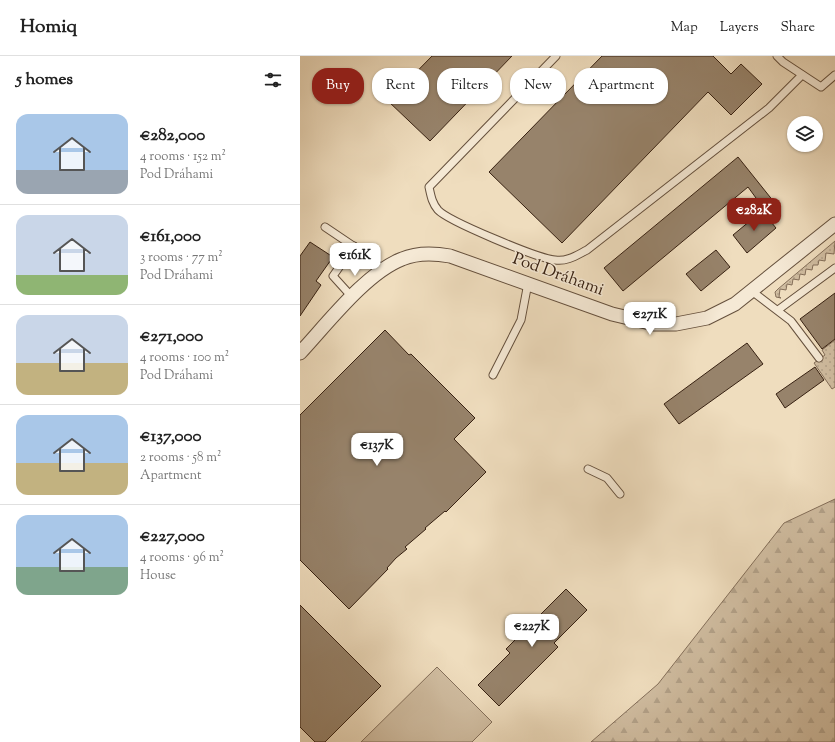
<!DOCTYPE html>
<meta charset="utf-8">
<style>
:root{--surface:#fff;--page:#f2f2f2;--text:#222;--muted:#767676;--line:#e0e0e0;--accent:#8f2418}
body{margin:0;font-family:"Sorts Mill Goudy",serif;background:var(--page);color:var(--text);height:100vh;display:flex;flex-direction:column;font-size:15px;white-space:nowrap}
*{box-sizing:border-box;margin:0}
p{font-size:13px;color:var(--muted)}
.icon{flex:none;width:22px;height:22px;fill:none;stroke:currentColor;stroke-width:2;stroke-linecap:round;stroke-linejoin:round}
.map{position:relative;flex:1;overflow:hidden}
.details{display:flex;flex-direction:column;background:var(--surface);width:300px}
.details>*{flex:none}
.banner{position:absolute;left:12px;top:12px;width:380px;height:36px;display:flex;gap:8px}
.fabs{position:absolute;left:487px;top:60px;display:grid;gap:8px}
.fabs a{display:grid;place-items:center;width:36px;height:36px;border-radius:50%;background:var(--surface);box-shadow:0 1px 3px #0004;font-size:20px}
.price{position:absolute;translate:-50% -34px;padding:0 9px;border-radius:8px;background:#fff;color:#222;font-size:13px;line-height:26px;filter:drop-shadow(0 1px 2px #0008)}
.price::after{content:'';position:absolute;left:50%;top:24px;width:12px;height:9px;margin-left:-6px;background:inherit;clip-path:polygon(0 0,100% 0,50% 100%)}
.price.current{background:var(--accent);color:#fff}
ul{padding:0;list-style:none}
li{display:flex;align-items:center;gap:12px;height:100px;padding:0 16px}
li+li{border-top:1px solid var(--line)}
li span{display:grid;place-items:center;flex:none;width:112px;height:80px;border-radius:12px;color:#555}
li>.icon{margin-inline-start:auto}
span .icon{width:48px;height:48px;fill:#fffc;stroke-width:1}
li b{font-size:17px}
h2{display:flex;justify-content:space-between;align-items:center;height:48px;padding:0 16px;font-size:17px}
.tag{padding:0 14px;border-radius:16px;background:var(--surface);box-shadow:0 1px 3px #0004;font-size:14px;line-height:36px}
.tag.current{background:var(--accent);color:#fff}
header{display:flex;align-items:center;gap:24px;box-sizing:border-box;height:56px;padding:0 20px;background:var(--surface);border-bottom:1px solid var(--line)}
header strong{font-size:19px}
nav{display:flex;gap:22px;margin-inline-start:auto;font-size:14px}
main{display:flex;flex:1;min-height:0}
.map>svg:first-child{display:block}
.grass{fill:url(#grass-dots);stroke:#846f5a}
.forest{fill:url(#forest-firs);stroke:#846f5a}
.pitch{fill:#d0bda1;stroke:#846f5a}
.building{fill:#97836b;stroke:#372112}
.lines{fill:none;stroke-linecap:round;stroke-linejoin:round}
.lane-casing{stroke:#65503d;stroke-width:9}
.street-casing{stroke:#65503d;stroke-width:15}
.lane{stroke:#f5e9d5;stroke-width:7}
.street{stroke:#f5e9d5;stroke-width:13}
.labels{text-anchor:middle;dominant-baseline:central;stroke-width:3;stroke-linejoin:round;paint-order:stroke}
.street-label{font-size:17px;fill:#372112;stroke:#f5e9d5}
</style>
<header>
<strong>Homiq</strong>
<nav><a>Map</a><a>Layers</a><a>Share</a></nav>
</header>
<main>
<section class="details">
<h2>5 homes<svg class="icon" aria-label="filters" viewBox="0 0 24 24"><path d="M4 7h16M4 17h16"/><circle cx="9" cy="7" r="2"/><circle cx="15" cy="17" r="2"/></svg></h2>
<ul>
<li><span style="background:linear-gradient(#a9c7e8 70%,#9aa5b1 0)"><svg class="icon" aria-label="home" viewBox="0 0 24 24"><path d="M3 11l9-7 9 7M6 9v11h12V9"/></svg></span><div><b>€282,000</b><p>4 rooms · 152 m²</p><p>Pod Dráhami</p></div></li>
<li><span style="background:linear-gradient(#c9d6e8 75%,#8fb573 0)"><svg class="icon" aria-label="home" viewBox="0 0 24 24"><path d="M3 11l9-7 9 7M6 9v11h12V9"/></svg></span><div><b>€161,000</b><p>3 rooms · 77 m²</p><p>Pod Dráhami</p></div></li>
<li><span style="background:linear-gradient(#c9d6e8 60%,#c2b280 0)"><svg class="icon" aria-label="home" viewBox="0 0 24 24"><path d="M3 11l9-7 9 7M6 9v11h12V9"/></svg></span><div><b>€271,000</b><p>4 rooms · 100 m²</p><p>Pod Dráhami</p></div></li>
<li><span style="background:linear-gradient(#a9c7e8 60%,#c2b280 0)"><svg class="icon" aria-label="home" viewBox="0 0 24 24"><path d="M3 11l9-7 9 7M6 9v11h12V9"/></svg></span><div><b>€137,000</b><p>2 rooms · 58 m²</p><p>Apartment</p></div></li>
<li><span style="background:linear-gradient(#a9c7e8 65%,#7fa58c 0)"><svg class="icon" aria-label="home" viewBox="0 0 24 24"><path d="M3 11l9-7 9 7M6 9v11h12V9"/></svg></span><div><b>€227,000</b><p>4 rooms · 96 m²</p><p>House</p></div></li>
</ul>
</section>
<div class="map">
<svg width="535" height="686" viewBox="0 0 535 686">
<defs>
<pattern id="grass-dots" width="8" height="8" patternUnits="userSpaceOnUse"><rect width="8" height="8" fill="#d0bda1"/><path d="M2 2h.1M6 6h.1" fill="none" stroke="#b3a28a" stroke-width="1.8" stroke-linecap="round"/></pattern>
<pattern id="forest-firs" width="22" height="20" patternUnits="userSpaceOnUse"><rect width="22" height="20" fill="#d0bda1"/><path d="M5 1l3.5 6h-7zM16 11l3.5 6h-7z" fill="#b3a28a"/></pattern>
</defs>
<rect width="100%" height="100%" fill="#efddbe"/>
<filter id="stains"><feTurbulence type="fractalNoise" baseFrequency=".005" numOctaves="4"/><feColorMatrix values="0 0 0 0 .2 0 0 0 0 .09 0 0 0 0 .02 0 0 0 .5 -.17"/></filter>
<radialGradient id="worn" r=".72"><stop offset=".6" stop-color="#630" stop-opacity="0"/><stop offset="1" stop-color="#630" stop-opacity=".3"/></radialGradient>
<g class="grass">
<path d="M535,185L534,198L526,197L525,205L519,204L518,209H513L512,214L506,213L505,219L500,218L499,224L493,223L492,229L487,228L486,234L480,233L479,241L481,242L476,241L475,236L478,233Z"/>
<path d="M535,284V331L532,333L514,307L525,299L522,294Z"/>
</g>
<path class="forest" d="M535,443V686H291L358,628L484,467Z"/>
<path class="pitch" d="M137,611L192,666L172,686H61Z"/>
<g class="building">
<path d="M132,0H212L130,85L88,45Z"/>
<path d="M302,0H413L431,18L441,8L462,28L431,59L408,36L262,187L189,116Z"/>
<path d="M438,101L474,146L464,153L448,131L323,235L304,212Z"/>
<path d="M462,155L476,172L447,197L433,179Z"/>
<path d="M10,186L33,201L16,225L21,229L0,260V200Z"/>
<path d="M416,194L430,211L401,235L386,218Z"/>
<path d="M535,237V283L522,293L500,263Z"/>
<path d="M85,274L109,299L111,298L175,362L154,383L186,416L146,456L145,455L125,472L126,473L105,491L107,493L96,502L87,512L88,513L49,553L0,504V359Z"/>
<path d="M447,287L463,308L379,368L364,348Z"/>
<path d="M515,311L524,324L485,352L476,338Z"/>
<path d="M266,533L287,554L254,587L258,591L199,650L178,629L210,597L206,593Z"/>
<path d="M0,549L81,630L25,686H15L0,671Z"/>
</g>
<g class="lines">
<g class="lane-casing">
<g id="lane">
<path d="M256,0L129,131C131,140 132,147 138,154C148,165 239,203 255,204C267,206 277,199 287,194L469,52L502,19"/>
<path d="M477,0L483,6L521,31L535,19"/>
<path d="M25,171L68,200L82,213"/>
<path d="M453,236L491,265L519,302"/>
<path d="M52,241L33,220L54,190"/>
<path d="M478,254L535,212"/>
<path d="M193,319L221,264L228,227"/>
<path d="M288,413L307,422L320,438"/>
</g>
</g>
<g class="street-casing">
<path id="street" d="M0,297C27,268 66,217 102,203C118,196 134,197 150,200L312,258L354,268H376L407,262L435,248L535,168"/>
</g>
<use href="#lane" class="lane"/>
<use href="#street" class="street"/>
</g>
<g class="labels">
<g class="street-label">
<text transform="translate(258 219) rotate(20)">Pod Dráhami</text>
</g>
</g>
<rect width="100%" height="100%" filter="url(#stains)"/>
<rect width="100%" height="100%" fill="url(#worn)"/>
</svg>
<div class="fabs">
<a><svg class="icon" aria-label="layers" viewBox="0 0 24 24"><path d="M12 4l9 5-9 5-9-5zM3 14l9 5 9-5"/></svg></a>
</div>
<b class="price current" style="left:454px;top:176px">€282K</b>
<b class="price" style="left:55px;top:221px">€161K</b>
<b class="price" style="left:350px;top:280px">€271K</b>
<b class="price" style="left:77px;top:411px">€137K</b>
<b class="price" style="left:232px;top:592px">€227K</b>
<div class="banner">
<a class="tag current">Buy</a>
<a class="tag">Rent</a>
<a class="tag">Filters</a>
<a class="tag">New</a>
<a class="tag">Apartment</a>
</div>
</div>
</main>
